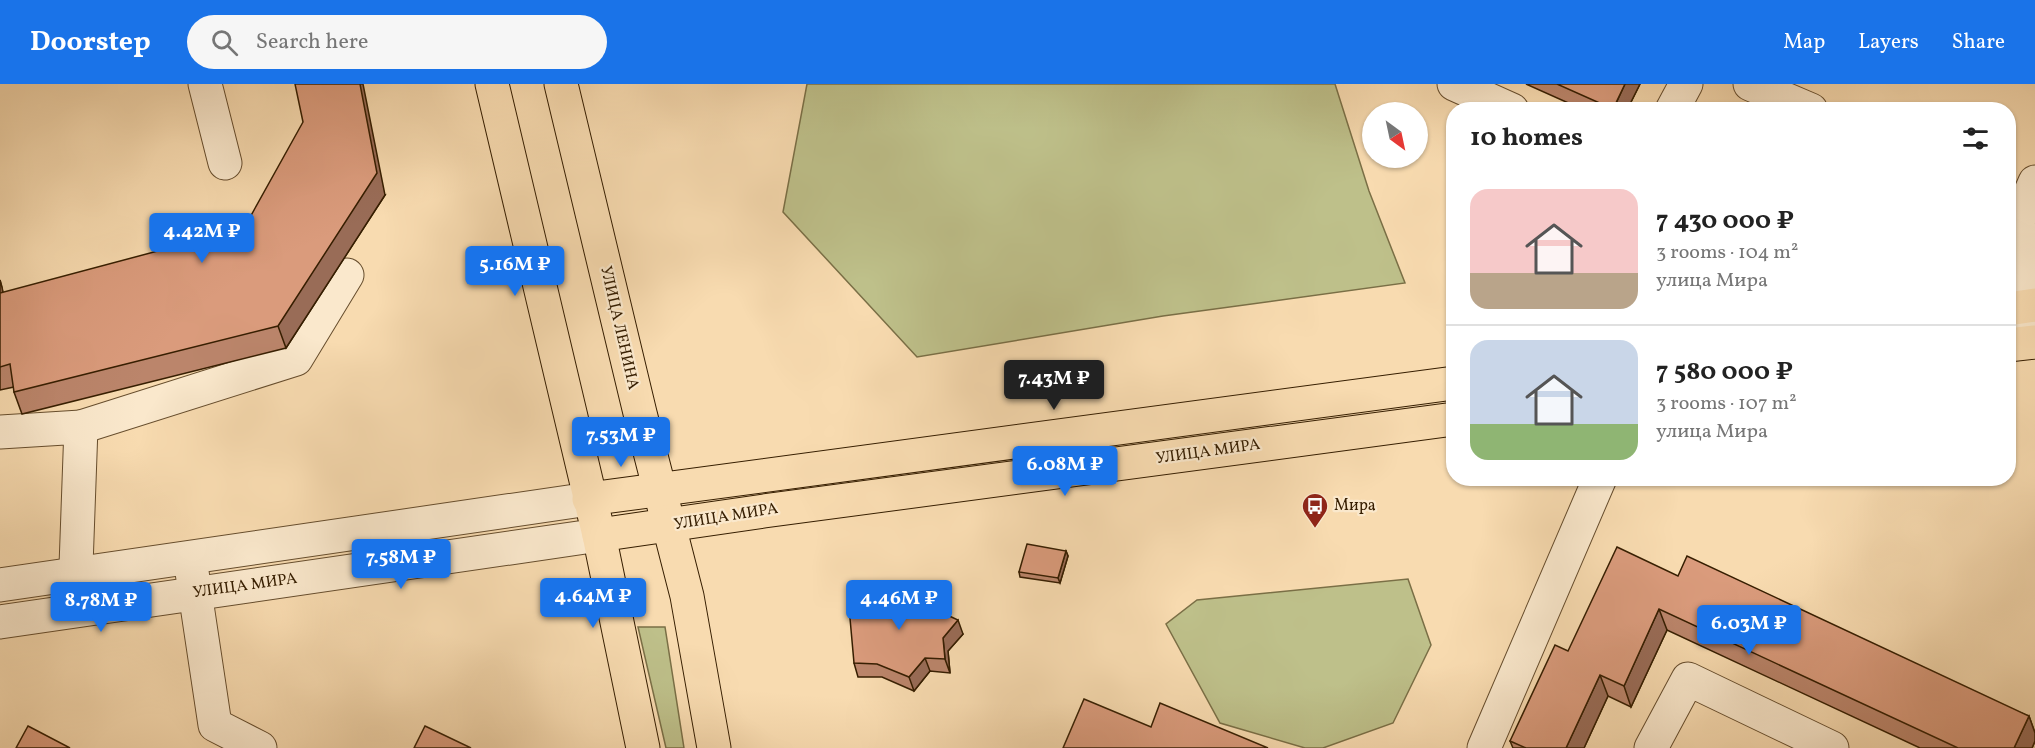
<!DOCTYPE html>
<meta charset="utf-8">
<style>
:root{--surface:#fff;--page:#f6f6f6;--text:#222;--muted:#767676;--line:#e0e0e0;--accent:#1a73e8}
body{margin:0;font-family:Vollkorn,serif;background:var(--page);color:var(--text);height:100vh;display:flex;flex-direction:column;font-size:22px;white-space:nowrap}
*{box-sizing:border-box;margin:0}
p{font-size:20px;color:var(--muted)}
.icon{flex:none;width:33px;height:33px;fill:none;stroke:currentColor;stroke-width:2;stroke-linecap:round;stroke-linejoin:round}
.map{position:relative;flex:1;overflow:hidden}
.details{position:absolute;left:1446px;top:18px;width:570px;height:384px;display:flex;flex-direction:column;background:var(--surface);border-radius:24px;box-shadow:0 2px 4px #0004}
.details>*{flex:none}
.needle{width:39px;rotate:147deg}
.buttons{position:absolute;left:1362px;top:18px;display:grid;gap:12px}
.buttons a{display:grid;place-items:center;width:66px;height:66px;border-radius:50%;background:var(--surface);box-shadow:0 2px 4px #0004;font-size:30px}
.price{position:absolute;translate:-50% -51px;padding:0 14px;border-radius:6px;background:var(--accent);color:#fff;font-size:20px;line-height:39px;filter:drop-shadow(0 2px 3px #0008)}
.price::after{content:'';position:absolute;left:50%;top:36px;width:18px;height:14px;margin-left:-9px;background:inherit;clip-path:polygon(0 0,100% 0,50% 100%)}
.price.on{background:#222;color:#fff}
ul{padding:0;list-style:none}
li{display:flex;align-items:center;gap:18px;height:150px;padding:0 24px}
li+li{border-top:2px solid var(--line)}
li span{display:grid;place-items:center;flex:none;width:168px;height:120px;border-radius:18px;color:#555}
li>.icon{margin-inline-start:auto}
span .icon{width:72px;height:72px;fill:#fffc;stroke-width:1}
li b{font-size:26px}
h2{display:flex;justify-content:space-between;align-items:center;height:72px;padding:0 24px;font-size:26px}
header{display:flex;align-items:center;gap:36px;box-sizing:border-box;height:84px;padding:0 30px;background:var(--accent);color:#fff}
header strong{font-size:28px}
nav{display:flex;gap:33px;margin-inline-start:auto;font-size:21px}
.search{width:420px;height:54px;background:var(--page);display:flex;align-items:center;gap:15px;box-sizing:border-box;padding:0 21px;border-radius:33px;color:var(--muted);font-size:22px}
.map>svg:first-child{display:block}
.green{fill:#bec08a;stroke:#7a6f46;stroke-width:1.5}
.lines{fill:none;stroke-linecap:round;stroke-linejoin:round}
.minor-casing{stroke:#664d2d;stroke-width:35}
.major-casing{stroke:#361e01;stroke-width:35}
.minor{stroke:#fae8cc;stroke-width:33}
.major{stroke:#f8dbb0;stroke-width:33}
.wall{fill:#bb856b;stroke:#361e01;stroke-width:1.5}
.shaded-wall{fill:#996c57;stroke:#361e01;stroke-width:1.5}
.building{fill:#da9b7c;stroke:#361e01;stroke-width:1.5}
.labels{text-anchor:middle;dominant-baseline:central;stroke-width:4.5;stroke-linejoin:round;paint-order:stroke}
.street-label{font-size:16px;fill:#361e01;stroke:#fae8cc}
.poi-label{font-size:16px;fill:#361e01;stroke:#fae8cc;text-anchor:start}
</style>
<header>
<strong>Doorstep</strong>
<div class="search"><svg class="icon" aria-label="search" viewBox="0 0 24 24"><circle cx="10" cy="10" r="6"/><path d="M15 15l6 6"/></svg>Search here</div>
<nav><a>Map</a><a>Layers</a><a>Share</a></nav>
</header>
<div class="map">
<svg width="2035" height="664" viewBox="0 0 2035 664">
<rect width="100%" height="100%" fill="#f8dbb0"/>
<filter id="stains"><feTurbulence type="fractalNoise" baseFrequency=".00333" numOctaves="4"/><feColorMatrix values="0 0 0 0 .2 0 0 0 0 .09 0 0 0 0 .02 0 0 0 .5 -.17"/></filter>
<radialGradient id="worn" r=".72"><stop offset=".6" stop-color="#630" stop-opacity="0"/><stop offset="1" stop-color="#630" stop-opacity=".3"/></radialGradient>
<g class="green">
<path d="M807,0H1335L1369,107L1405,199L1163,232L917,273L783,128Z"/>
<path d="M1408,495L1431,561L1393,639L1323,664H1305L1220,639L1166,540L1197,516Z"/>
<path d="M638,543H665L684,664H666Z"/>
</g>
<g class="lines">
<g class="minor-casing">
<g id="minor">
<path d="M205,0L225,79"/>
<path d="M1454,0L1512,26"/>
<path d="M1750,0L1811,26"/>
<path d="M1672,26L1686,0"/>
<path d="M2033,258L2018,137L2035,98"/>
<path d="M81,343L296,275L347,191"/>
<path d="M0,348L81,343L75,510"/>
<path d="M192,488L215,641L260,664"/>
<path d="M0,501L589,415"/>
<path d="M0,538L599,451"/>
<path d="M1484,664L1600,394"/>
<path d="M1651,664L1688,595L1832,664"/>
</g>
</g>
<g class="major-casing">
<g id="major">
<path d="M492,0L599,451L643,664"/>
<path d="M561,0L640,329L687,512L714,664"/>
<path d="M2008,225L2035,221"/>
<path d="M2008,261L2035,258"/>
<path d="M589,415L1454,299"/>
<path d="M599,451L764,427L1454,335"/>
</g>
</g>
<use href="#minor" class="minor"/>
<use href="#major" class="major"/>
</g>
<g class="wall">
<path d="M1526,0H1640L1627,26H1584Z"/>
<path d="M385,111L286,264L22,330L14,308V303L0,306V196L3,209Z"/>
<path d="M1066,467L1068,472L1060,499L1020,493L1019,488Z"/>
<path d="M1678,492L2029,632L2035,649V657L2032,664H1920L1667,546L1631,623L1608,612L1584,664H1513L1510,657Z"/>
<path d="M941,521L940,528L963,550L948,567L950,589L930,587L914,607L882,593H858L854,579Z"/>
</g>
<g class="shaded-wall">
<path d="M360,0H363L385,111L286,264L278,242Z"/>
<path d="M1625,0H1640L1627,26H1613Z"/>
<path d="M0,196L2,203L7,231L0,212Z"/>
<path d="M1066,467L1068,472L1060,499L1058,494Z"/>
<path d="M936,508L941,521L937,538L932,524Z"/>
<path d="M1659,525L1667,546L1631,623L1624,602Z"/>
<path d="M958,536L963,550L948,567L950,589L945,575L943,554Z"/>
<path d="M925,574L930,587L914,607L909,593Z"/>
<path d="M1600,591L1608,612L1584,664H1566Z"/>
<path d="M2029,632L2035,649V657L2032,664H2014Z"/>
</g>
<g class="building">
<path d="M295,0H360L377,89L278,242L14,308L10,280L0,283V209L244,144L303,38Z"/>
<path d="M1557,0H1625L1613,25Z"/>
<path d="M1027,460L1066,467L1058,494L1019,488Z"/>
<path d="M1617,463L1678,492L1687,472L2029,632L2014,664H1958L1659,525L1624,602L1600,591L1566,664H1526L1510,657L1555,561L1568,567Z"/>
<path d="M899,508H936L932,524L958,536L943,554L945,575L925,574L909,593L877,580L854,579L849,523Z"/>
<path d="M1084,615L1151,643L1160,619L1268,664H1063Z"/>
<path d="M28,642L70,664H16Z"/>
<path d="M425,642L471,664H414Z"/>
</g>
<defs>
<g id="bus-pin" transform="scale(1.35)"><path d="M0 17L-7.5 6A9.5 9.5 0 1 1 7.5 6Z" fill="#8f2418" stroke="#fae8cc"/><path d="M-5-6H5V4H4V6H2V4H-2V6H-4V4H-5ZM-3.5-4V0h7V-4ZM-3.5 1.2v1.5H-2V1.2ZM2 1.2v1.5H3.5V1.2Z" fill="#fff"/></g>
</defs>
<g fill-rule="evenodd">
<use href="#bus-pin" x="1315" y="422"/>
</g>
<g class="labels">
<g class="street-label">
<text transform="translate(619 244) rotate(77)">УЛИЦА ЛЕНИНА</text>
<text transform="translate(1208 368) rotate(-8)">УЛИЦА МИРА</text>
<text transform="translate(726 433) rotate(-9)">УЛИЦА МИРА</text>
<text transform="translate(245 502) rotate(-8)">УЛИЦА МИРА</text>
</g>
<g class="poi-label">
<text x="1334" y="422">Мира</text>
</g>
</g>
<rect width="100%" height="100%" filter="url(#stains)"/>
<rect width="100%" height="100%" fill="url(#worn)"/>
</svg>
<div class="buttons">
<a><svg class="needle" viewBox="-14 -14 28 28"><path d="M0-13l5 13h-10z" fill="#e53935"/><path d="M0 13l5-13h-10z" fill="#767676"/></svg></a>
</div>
<b class="price" style="left:202px;top:180px">4.42M ₽</b>
<b class="price" style="left:515px;top:213px">5.16M ₽</b>
<b class="price on" style="left:1054px;top:327px">7.43M ₽</b>
<b class="price" style="left:621px;top:384px">7.53M ₽</b>
<b class="price" style="left:1065px;top:413px">6.08M ₽</b>
<b class="price" style="left:401px;top:506px">7.58M ₽</b>
<b class="price" style="left:593px;top:545px">4.64M ₽</b>
<b class="price" style="left:899px;top:547px">4.46M ₽</b>
<b class="price" style="left:101px;top:549px">8.78M ₽</b>
<b class="price" style="left:1749px;top:572px">6.03M ₽</b>
<section class="details">
<h2>10 homes<svg class="icon" aria-label="filters" viewBox="0 0 24 24"><path d="M4 7h16M4 17h16"/><circle cx="9" cy="7" r="2"/><circle cx="15" cy="17" r="2"/></svg></h2>
<ul>
<li><span style="background:linear-gradient(#f6c9c9 70%,#b9a48a 0)"><svg class="icon" aria-label="home" viewBox="0 0 24 24"><path d="M3 11l9-7 9 7M6 9v11h12V9"/></svg></span><div><b>7 430 000 ₽</b><p>3 rooms · 104 m²</p><p>улица Мира</p></div></li>
<li><span style="background:linear-gradient(#c9d6e8 70%,#8fb573 0)"><svg class="icon" aria-label="home" viewBox="0 0 24 24"><path d="M3 11l9-7 9 7M6 9v11h12V9"/></svg></span><div><b>7 580 000 ₽</b><p>3 rooms · 107 m²</p><p>улица Мира</p></div></li>
</ul>
</section>
</div>
